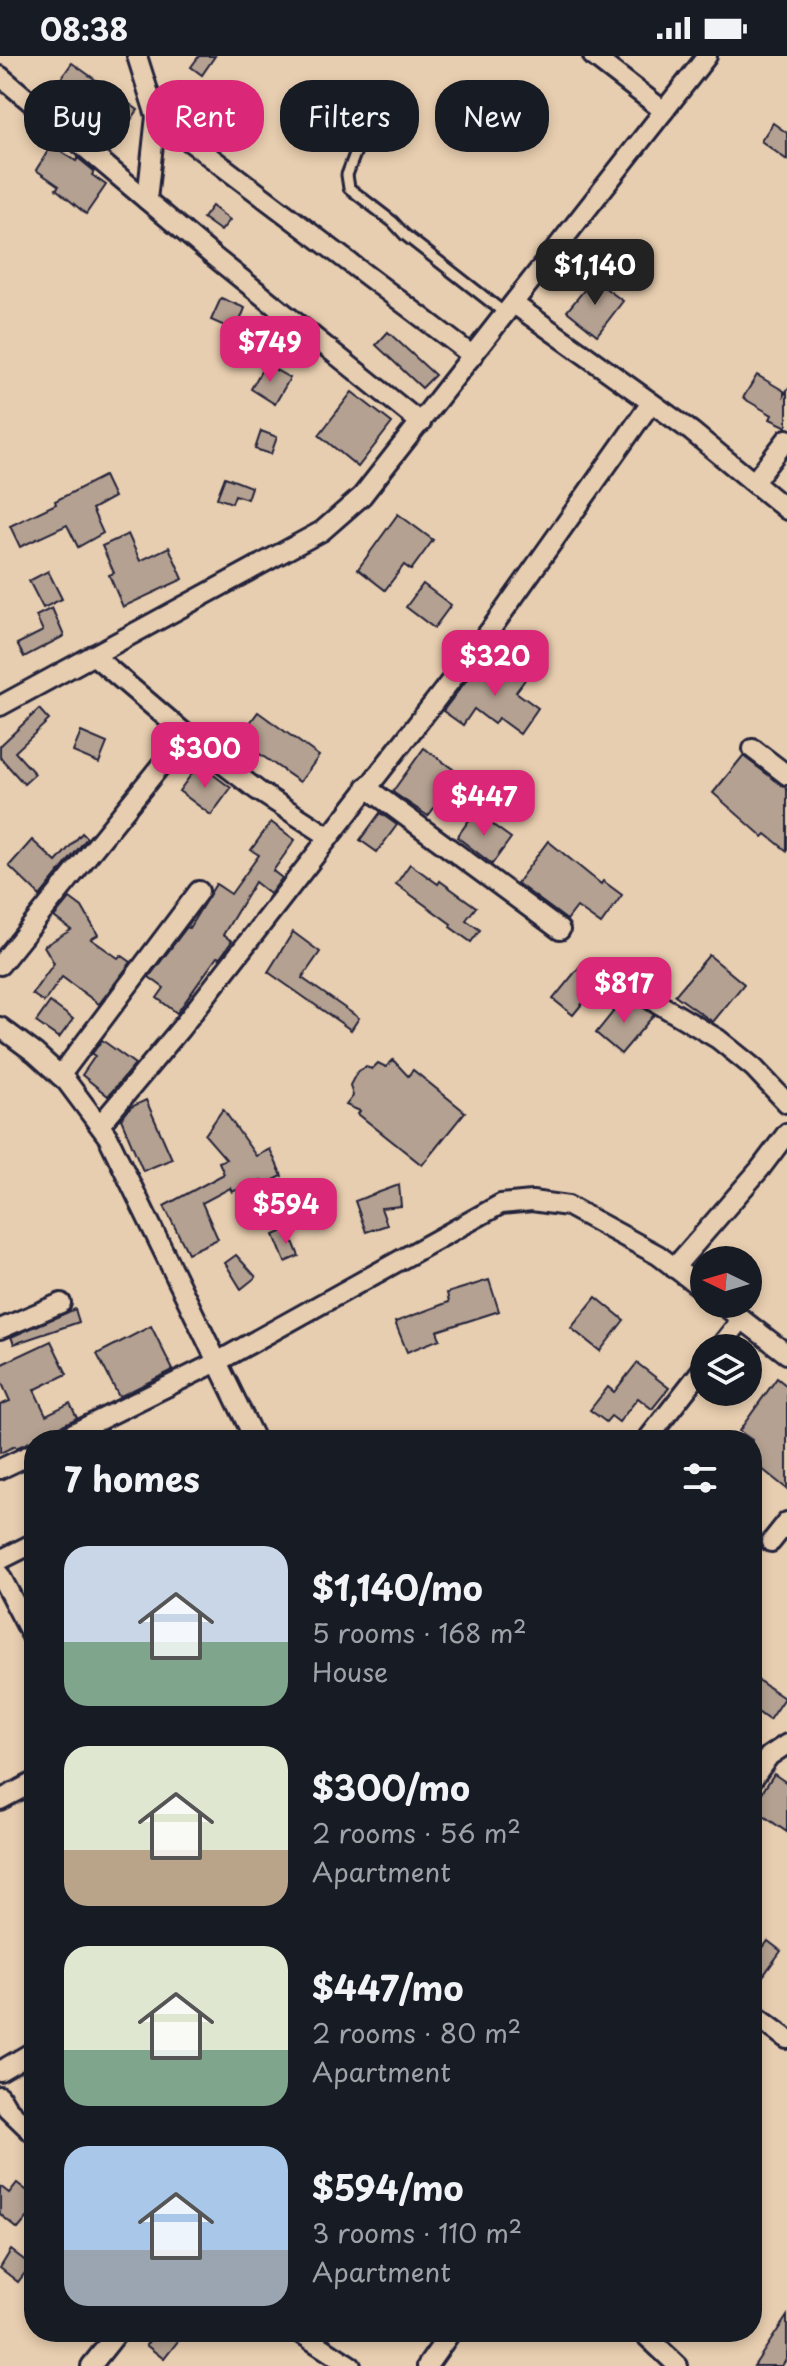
<!DOCTYPE html>
<meta charset="utf-8">
<style>
:root{--surface:#171b24;--page:#20242c;--text:#f1f3f6;--muted:#9ea1a6;--accent:#db2777}
body{margin:0;font-family:"Playpen Sans",sans-serif;background:var(--page);color:var(--text);height:100vh;display:flex;flex-direction:column;font-size:30px;white-space:nowrap}
*{box-sizing:border-box;margin:0}
p{font-size:26px;color:var(--muted)}
.icon{flex:none;width:44px;height:44px;fill:none;stroke:currentColor;stroke-width:2;stroke-linecap:round;stroke-linejoin:round}
.map{position:relative;flex:1;overflow:hidden}
.details{position:absolute;left:24px;top:1374px;width:738px;height:912px;display:flex;flex-direction:column;background:var(--surface);border-radius:32px;box-shadow:0 4px 12px #0003}
.details>*{flex:none}
.hud{position:absolute;left:24px;top:24px;width:740px;height:72px;display:flex;gap:16px}
.needle{width:52px;rotate:275deg}
.controls{position:absolute;left:690px;top:1190px;display:grid;gap:16px}
.controls a{display:grid;place-items:center;width:72px;height:72px;border-radius:50%;background:var(--surface);box-shadow:0 4px 12px #0003;font-size:40px}
.price{position:absolute;translate:-50% -68px;padding:0 18px;border-radius:16px;background:var(--accent);color:#fff;font-size:26px;line-height:52px;filter:drop-shadow(0 2px 4px #0008)}
.price::after{content:'';position:absolute;left:50%;top:48px;width:24px;height:18px;margin-left:-12px;background:inherit;clip-path:polygon(0 0,100% 0,50% 100%)}
.price.on{background:#222;color:#fff}
ul{padding:0;list-style:none}
li{display:flex;align-items:center;gap:24px;height:200px;padding:0 40px}
li span{display:grid;place-items:center;flex:none;width:224px;height:160px;border-radius:24px;color:#555}
li>.icon{margin-inline-start:auto}
span .icon{width:96px;height:96px;fill:#fffc;stroke-width:1}
li b{font-size:34px}
h2{display:flex;justify-content:space-between;align-items:center;height:96px;padding:0 40px;font-size:34px}
.chip{padding:0 28px;border-radius:32px;background:var(--surface);box-shadow:0 4px 12px #0003;font-size:28px;line-height:72px}
.chip.on{background:var(--accent);color:#fff}
.status{display:flex;justify-content:space-between;align-items:center;height:56px;padding:0 40px;background:var(--surface);direction:ltr}
.status svg{height:22px;fill:currentColor}
.map>svg:first-child{display:block}
.building{fill:#b4a191;stroke:#22223b;stroke-width:2}
.lines{fill:none;stroke-linecap:round;stroke-linejoin:round}
.lane-casing{stroke:#22223b;stroke-width:15}
.street-casing{stroke:#22223b;stroke-width:24}
.lane{stroke:#e8ceb0;stroke-width:9}
.street{stroke:#e8ceb0;stroke-width:18}
</style>
<div class="status"><b>08:38</b><svg viewBox="0 0 49 12"><path d="M0 12V9h3v3zM5 12V6h3v6zM10 12V3h3v9zM15 12V0h3v12zM26 1h20v11H26zM47 4h2v5h-2z"/></svg></div>
<div class="map">
<svg width="787" height="2310" viewBox="0 0 787 2310">
<rect width="100%" height="100%" fill="#e8ceb0"/>
<filter id="ink" filterUnits="userSpaceOnUse"><feTurbulence type="fractalNoise" baseFrequency=".0125" numOctaves="2"/><feDisplacementMap in="SourceGraphic" scale="16" xChannelSelector="R" yChannelSelector="G"/><feConvolveMatrix kernelMatrix="1 2 1 2 8 2 1 2 1" color-interpolation-filters="sRGB"/></filter>
<g filter="url(#ink)">
<g class="building">
<path d="M199,0H215L202,19L191,11Z"/>
<path d="M72,7L138,54L108,96L68,61L73,54L50,38Z"/>
<path d="M229,50L252,66L241,82L218,66Z"/>
<path d="M341,55L352,70L332,86L321,71Z"/>
<path d="M773,67L787,77V104L761,85Z"/>
<path d="M52,89L76,105L78,102L94,115L92,119L106,129L86,158L56,133L59,130L36,114Z"/>
<path d="M212,150L230,164L221,175L203,162Z"/>
<path d="M593,223L623,245L597,279L567,255Z"/>
<path d="M221,242L245,252L236,275L211,264Z"/>
<path d="M388,276L435,319L422,332L376,289Z"/>
<path d="M265,308L290,322L275,348L251,333Z"/>
<path d="M757,319L784,335V339L787,334V371L770,363L772,359L743,342Z"/>
<path d="M352,336L392,367L358,411L319,379Z"/>
<path d="M261,375L277,381L271,398L255,393Z"/>
<path d="M104,420L114,441L92,453L103,477L78,491L67,469L20,491L10,470L56,448L55,445Z"/>
<path d="M225,421L251,431L247,443L235,439L232,447L217,442Z"/>
<path d="M398,458L433,484L411,514L404,509L385,534L358,513Z"/>
<path d="M128,478L140,505L169,491L183,523L123,551L109,519L114,517L102,490Z"/>
<path d="M48,515L62,543L43,552L29,525Z"/>
<path d="M423,528L451,549L434,572L406,551Z"/>
<path d="M52,552L64,580L24,601L17,588L43,575L36,560Z"/>
<path d="M515,602L532,614L516,636L538,652L520,678L498,662L494,668L474,653L463,669L443,655L475,613L496,628Z"/>
<path d="M39,653L49,664L15,696L35,718L24,728L0,701V690Z"/>
<path d="M258,656L319,700L300,726L238,683Z"/>
<path d="M81,676L107,687L99,707L73,696Z"/>
<path d="M424,692L494,743L486,754L458,733L450,744L443,740L428,760L394,737L393,735Z"/>
<path d="M743,700L787,733V795L766,778L763,781L713,737Z"/>
<path d="M199,708L231,732L211,759L179,735Z"/>
<path d="M475,756L511,782L492,808L457,781Z"/>
<path d="M380,757L397,769L377,796L360,784Z"/>
<path d="M271,766L295,784L273,815L282,822L270,838L255,826L223,879L232,885L220,902L217,901L177,957L157,942L164,932L149,921L187,871L189,872L216,828L231,838L259,799L251,794Z"/>
<path d="M82,777L87,782L40,840L9,810L32,784L56,806Z"/>
<path d="M548,785L601,828L603,825L622,839L601,868L577,851L567,864L517,827Z"/>
<path d="M410,808L438,828L440,825L476,851L466,864L480,874L471,886L450,871L451,868L396,828Z"/>
<path d="M70,842L82,851L98,879L91,883L118,902L121,899L131,906L99,948L62,921L44,946L32,938L54,907L44,890L71,874L54,861Z"/>
<path d="M293,876L320,896L302,922L359,962L351,974L268,916Z"/>
<path d="M709,899L744,928L713,966L675,939Z"/>
<path d="M585,904L604,921L573,959L553,943Z"/>
<path d="M626,940L654,959L621,998L596,977Z"/>
<path d="M50,946L73,963L59,982L36,966Z"/>
<path d="M102,984L135,1008L108,1040L82,1019L95,1000L92,998Z"/>
<path d="M393,1004L408,1020L413,1014L465,1056L422,1109L358,1058L360,1055L346,1049L353,1040L350,1029L357,1016L366,1011L372,1013L378,1007L386,1011Z"/>
<path d="M146,1044L172,1103L143,1115L121,1063L131,1051Z"/>
<path d="M223,1053L256,1100L270,1093L282,1120L264,1129L261,1124L232,1136L230,1132L202,1147L218,1183L188,1197L164,1150L224,1118L219,1106L226,1103L205,1079Z"/>
<path d="M399,1129L401,1150L381,1152L387,1169L366,1176L355,1145Z"/>
<path d="M288,1173L299,1200L285,1206L274,1179Z"/>
<path d="M236,1199L256,1221L241,1233L225,1207Z"/>
<path d="M489,1224L499,1255L437,1275L440,1283L407,1296L395,1266L449,1246L447,1237Z"/>
<path d="M596,1241L624,1264L600,1295L571,1272Z"/>
<path d="M75,1253L79,1266L14,1288L11,1281Z"/>
<path d="M151,1270L173,1314L119,1341L97,1298Z"/>
<path d="M51,1285L67,1318L34,1334L46,1359L70,1347L77,1362L54,1373L40,1384H34L16,1392L15,1390L0,1397V1349L10,1345L0,1323V1309Z"/>
<path d="M637,1307L669,1332L652,1353L638,1342L619,1366L611,1360L606,1366L590,1354L608,1331L614,1336Z"/>
<path d="M777,1322L787,1330V1433L752,1405V1384L739,1375Z"/>
<path d="M752,1620L784,1642L769,1664L752,1652Z"/>
<path d="M774,1718L787,1727V1776L752,1752Z"/>
<path d="M768,1885L781,1895L763,1920L752,1912V1906Z"/>
<path d="M17,2127L34,2140V2154L18,2173L0,2158V2130L9,2137Z"/>
<path d="M11,2194L31,2209L18,2226L0,2212Z"/>
<path d="M787,2260V2302L782,2310H754Z"/>
<path d="M156,2276H185L164,2303L146,2289Z"/>
</g>
<g class="lines">
<g class="lane-casing">
<path id="lane" d="M356,95L347,119L349,132L393,166L405,179L506,258"/>
</g>
<g class="street-casing">
<g id="street">
<path d="M137,0L156,60L147,144"/>
<path d="M593,0L664,55"/>
<path d="M0,20L213,200L421,367"/>
<path d="M156,60L473,300"/>
<path d="M514,248L691,375L787,454"/>
<path d="M754,426L787,383"/>
<path d="M93,599L202,692L257,734L328,780"/>
<path d="M0,650L322,475L362,440L707,0"/>
<path d="M753,693L787,719"/>
<path d="M366,731L560,874"/>
<path d="M0,909L186,678"/>
<path d="M637,935L718,983L754,1012L787,1047"/>
<path d="M0,971L35,997L67,1026L108,1081L255,1384"/>
<path d="M60,1020L199,835"/>
<path d="M100,1069L181,972L491,573L651,347"/>
<path d="M674,1212L760,1113L787,1077"/>
<path d="M722,1248L787,1298"/>
<path d="M0,1273L61,1247"/>
<path d="M719,1292L742,1263"/>
<path d="M59,1384L217,1306L501,1148L532,1145L568,1150L658,1199L704,1234"/>
<path d="M647,1384L704,1311"/>
<path d="M0,1413L34,1397"/>
<path d="M771,1486L787,1466"/>
<path d="M0,1504L34,1487"/>
<path d="M0,1519L34,1584"/>
<path d="M752,1724L769,1700L787,1688"/>
<path d="M0,1744L34,1726"/>
<path d="M752,1957L787,1983"/>
<path d="M0,2015L34,1995"/>
<path d="M0,2040L7,2052L34,2078"/>
<path d="M299,2276L351,2310"/>
<path d="M642,2276L678,2310"/>
<path d="M91,2310L118,2276"/>
<path d="M427,2310L451,2276"/>
</g>
</g>
<use href="#lane" class="lane"/>
<use href="#street" class="street"/>
</g>
</g>
</svg>
<div class="controls">
<a><svg class="needle" viewBox="-14 -14 28 28"><path d="M0-13l5 13h-10z" fill="#e53935"/><path d="M0 13l5-13h-10z" fill="#9ea1a6"/></svg></a>
<a><svg class="icon" aria-label="layers" viewBox="0 0 24 24"><path d="M12 4l9 5-9 5-9-5zM3 14l9 5 9-5"/></svg></a>
</div>
<b class="price on" style="left:595px;top:251px">$1,140</b>
<b class="price" style="left:270px;top:328px">$749</b>
<b class="price" style="left:495px;top:642px">$320</b>
<b class="price" style="left:205px;top:734px">$300</b>
<b class="price" style="left:484px;top:782px">$447</b>
<b class="price" style="left:624px;top:969px">$817</b>
<b class="price" style="left:286px;top:1190px">$594</b>
<div class="hud">
<a class="chip">Buy</a>
<a class="chip on">Rent</a>
<a class="chip">Filters</a>
<a class="chip">New</a>
</div>
<section class="details">
<h2>7 homes<svg class="icon" aria-label="filters" viewBox="0 0 24 24"><path d="M4 7h16M4 17h16"/><circle cx="9" cy="7" r="2"/><circle cx="15" cy="17" r="2"/></svg></h2>
<ul>
<li><span style="background:linear-gradient(#c9d6e8 60%,#7fa58c 0)"><svg class="icon" aria-label="home" viewBox="0 0 24 24"><path d="M3 11l9-7 9 7M6 9v11h12V9"/></svg></span><div><b>$1,140/mo</b><p>5 rooms · 168 m²</p><p>House</p></div></li>
<li><span style="background:linear-gradient(#dfe7d0 65%,#b9a48a 0)"><svg class="icon" aria-label="home" viewBox="0 0 24 24"><path d="M3 11l9-7 9 7M6 9v11h12V9"/></svg></span><div><b>$300/mo</b><p>2 rooms · 56 m²</p><p>Apartment</p></div></li>
<li><span style="background:linear-gradient(#dfe7d0 65%,#7fa58c 0)"><svg class="icon" aria-label="home" viewBox="0 0 24 24"><path d="M3 11l9-7 9 7M6 9v11h12V9"/></svg></span><div><b>$447/mo</b><p>2 rooms · 80 m²</p><p>Apartment</p></div></li>
<li><span style="background:linear-gradient(#a9c7e8 65%,#9aa5b1 0)"><svg class="icon" aria-label="home" viewBox="0 0 24 24"><path d="M3 11l9-7 9 7M6 9v11h12V9"/></svg></span><div><b>$594/mo</b><p>3 rooms · 110 m²</p><p>Apartment</p></div></li>
</ul>
</section>
</div>
